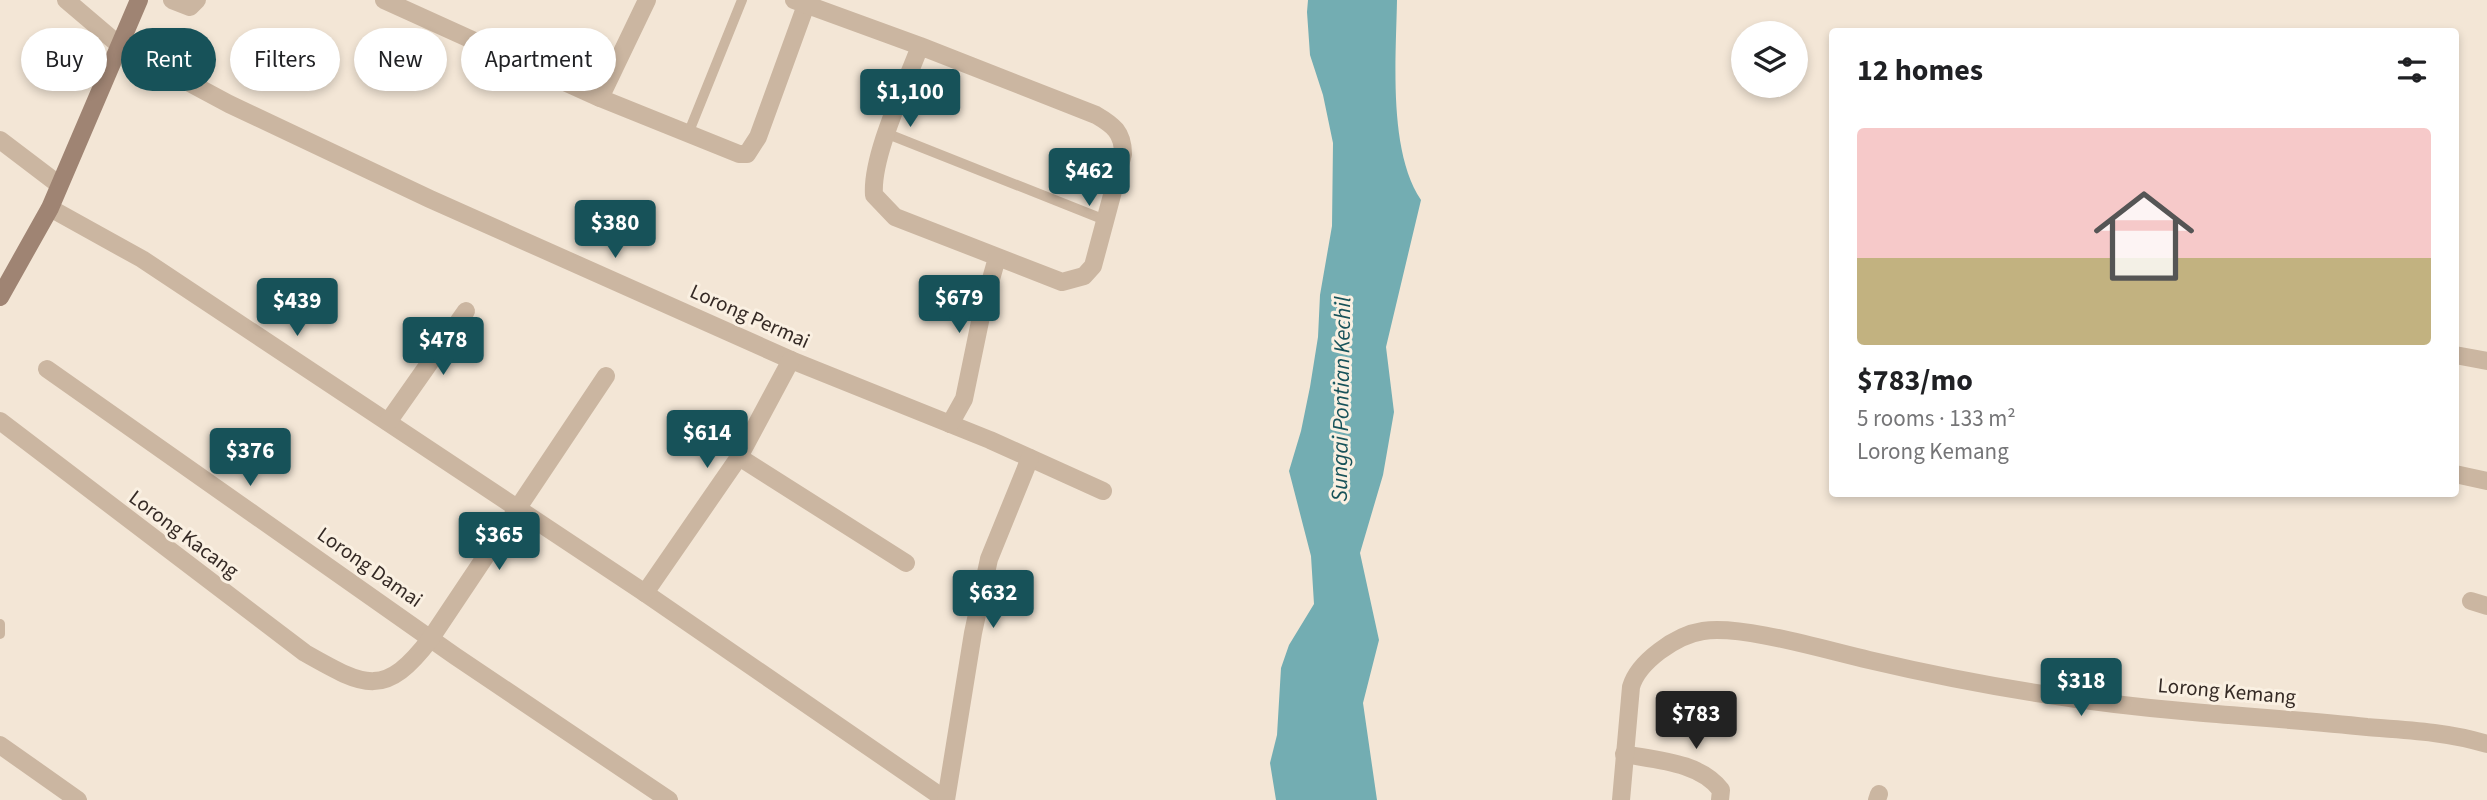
<!DOCTYPE html>
<meta charset="utf-8">
<style>
:root{--surface:#fff;--page:#f2f2f2;--text:#202124;--muted:#757577;--line:#e0e0e0;--accent:#175259}
body{margin:0;font-family:"Source Sans 3",sans-serif;background:var(--page);color:var(--text);height:100vh;display:flex;flex-direction:column;font-size:26px;white-space:nowrap}
*{box-sizing:border-box;margin:0}
p{font-size:23px;color:var(--muted)}
.icon{flex:none;width:38px;height:38px;fill:none;stroke:currentColor;stroke-width:2;stroke-linecap:round;stroke-linejoin:round}
.map{position:relative;flex:1;overflow:hidden}
.side{position:absolute;left:1829px;top:28px;width:630px;height:469px;display:flex;flex-direction:column;background:var(--surface);border-radius:7px;box-shadow:0 4px 10px #0003}
.side>*{flex:none}
.top-card{position:absolute;left:21px;top:28px;width:665px;height:63px;display:flex;gap:14px}
.controls{position:absolute;left:1731px;top:21px;display:grid;gap:14px}
.controls a{display:grid;place-items:center;width:77px;height:77px;border-radius:50%;background:var(--surface);box-shadow:0 4px 10px #0003;font-size:35px}
.price{position:absolute;translate:-50% -60px;padding:0 16px;border-radius:7px;background:var(--accent);color:#fff;font-size:23px;line-height:46px;filter:drop-shadow(0 2px 4px #0008)}
.price::after{content:'';position:absolute;left:50%;top:42px;width:21px;height:16px;margin-left:-10px;background:inherit;clip-path:polygon(0 0,100% 0,50% 100%)}
.price.active{background:#222;color:#fff}
ul{padding:0;list-style:none}
li{display:grid;align-content:center;gap:14px;height:371px;padding:0 28px}
li+li{border-top:2px solid var(--line)}
li span{display:grid;place-items:center;height:217px;border-radius:7px;color:#555}
li>.icon{margin-inline-start:auto}
span .icon{width:126px;height:126px;fill:#fffc;stroke-width:1}
li b{font-size:30px}
h2{display:flex;justify-content:space-between;align-items:center;height:84px;padding:0 28px;font-size:30px}
.pill{padding:0 24px;border-radius:32px;background:var(--surface);box-shadow:0 4px 10px #0003;font-size:24px;line-height:63px}
.pill.active{background:var(--accent);color:#fff}
.map>svg:first-child{display:block}
.water{fill:#73adb2}
.lines{fill:none;stroke-linecap:round;stroke-linejoin:round}
.service{stroke:#cbb6a1;stroke-width:10}
.minor{stroke:#cbb6a1;stroke-width:18}
.secondary{stroke:#9f8473;stroke-width:18}
.labels{text-anchor:middle;dominant-baseline:central;stroke-width:6;stroke-linejoin:round;paint-order:stroke}
.street-label{font-size:21px;fill:#352a25;stroke:#faf0e2}
.water-label{font-size:23px;font-style:italic;fill:#175259;stroke:#faf0e2}
</style>
<div class="map">
<svg width="2487" height="800" viewBox="0 0 2487 800">
<rect width="100%" height="100%" fill="#f3e6d6"/>
<path class="water" d="M1308,0H1397C1396,58 1388,151 1421,200L1386,347L1394,412L1383,475L1360,553L1379,640L1363,703L1377,800H1276L1270,763L1277,735L1281,668L1289,645L1314,604L1311,556L1289,471L1301,431L1310,387L1318,337L1320,295L1332,226L1333,143L1323,95L1310,55L1307,12Z"/>
<g class="lines">
<g class="service">
<path d="M688,134L742,0"/>
<path d="M888,134L1105,220"/>
<path d="M0,624V634"/>
</g>
<g class="minor">
<path d="M66,0L119,45L229,104L430,199L791,360L990,440L1103,491"/>
<path d="M172,0L190,7L197,0"/>
<path d="M384,0L600,98L739,154H747L758,137L806,5"/>
<path d="M794,0L920,46L1096,115C1113,125 1123,132 1123,154L1093,266L1084,276L1062,282L895,217L874,195C871,156 906,84 920,46"/>
<path d="M600,98L647,0"/>
<path d="M0,140L58,184"/>
<path d="M50,208L142,259L645,593L946,800"/>
<path d="M2455,355L2487,361"/>
<path d="M47,369L455,656L669,800"/>
<path d="M0,421L305,653C365,687 385,699 431,638L606,376"/>
<path d="M388,422L466,311"/>
<path d="M950,424L964,399L983,307L997,258"/>
<path d="M739,457L906,563"/>
<path d="M2455,474L2487,481"/>
<path d="M645,593L739,457L791,360"/>
<path d="M2471,601L2487,606"/>
<path d="M0,745L78,800"/>
<path d="M1624,754C1656,760 1700,762 1721,790L1720,800"/>
<path d="M946,800L973,633L989,559L1030,458"/>
<path d="M1621,800L1631,687C1638,662 1676,635 1703,631C1744,625 1825,650 1869,660C1975,685 2084,703 2193,712C2251,717 2309,721 2367,727C2406,730 2449,732 2487,744"/>
<path d="M1877,800L1879,794"/>
</g>
<path class="secondary" d="M0,297L50,208L139,0"/>
</g>
<g class="labels">
<g class="street-label">
<text transform="translate(750 316) rotate(24)">Lorong Permai</text>
<text transform="translate(184 534) rotate(37)">Lorong Kacang</text>
<text transform="translate(370 567) rotate(35)">Lorong Damai</text>
<text transform="translate(2227 691) rotate(5)">Lorong Kemang</text>
</g>
<g class="water-label">
<text transform="translate(1341 399) rotate(-89)">Sungai Pontian Kechil</text>
</g>
</g>
</svg>
<div class="controls">
<a><svg class="icon" aria-label="layers" viewBox="0 0 24 24"><path d="M12 4l9 5-9 5-9-5zM3 14l9 5 9-5"/></svg></a>
</div>
<b class="price" style="left:910px;top:129px">$1,100</b>
<b class="price" style="left:1089px;top:208px">$462</b>
<b class="price" style="left:615px;top:260px">$380</b>
<b class="price" style="left:959px;top:335px">$679</b>
<b class="price" style="left:297px;top:338px">$439</b>
<b class="price" style="left:443px;top:377px">$478</b>
<b class="price" style="left:707px;top:470px">$614</b>
<b class="price" style="left:250px;top:488px">$376</b>
<b class="price" style="left:499px;top:572px">$365</b>
<b class="price" style="left:993px;top:630px">$632</b>
<b class="price" style="left:2081px;top:718px">$318</b>
<b class="price active" style="left:1696px;top:751px">$783</b>
<div class="top-card">
<a class="pill">Buy</a>
<a class="pill active">Rent</a>
<a class="pill">Filters</a>
<a class="pill">New</a>
<a class="pill">Apartment</a>
</div>
<section class="side">
<h2>12 homes<svg class="icon" aria-label="filters" viewBox="0 0 24 24"><path d="M4 7h16M4 17h16"/><circle cx="9" cy="7" r="2"/><circle cx="15" cy="17" r="2"/></svg></h2>
<ul>
<li><span style="background:linear-gradient(#f6c9c9 60%,#c2b280 0)"><svg class="icon" aria-label="home" viewBox="0 0 24 24"><path d="M3 11l9-7 9 7M6 9v11h12V9"/></svg></span><div><b>$783/mo</b><p>5 rooms · 133 m²</p><p>Lorong Kemang</p></div></li>
</ul>
</section>
</div>
